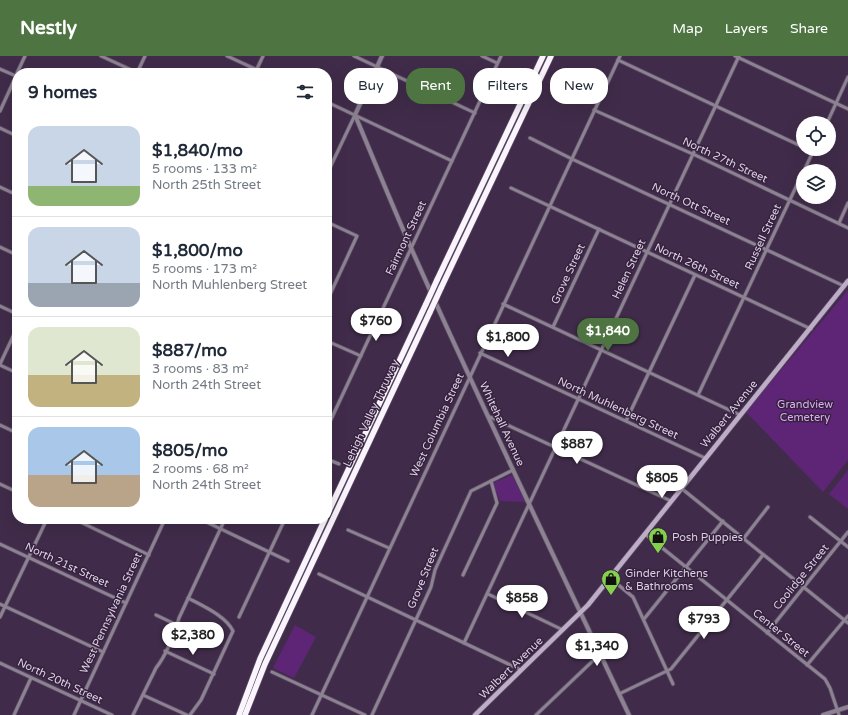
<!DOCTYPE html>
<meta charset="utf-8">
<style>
:root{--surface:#fff;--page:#f2f2f3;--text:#1f2937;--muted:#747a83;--line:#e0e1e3;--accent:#4d7441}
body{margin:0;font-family:"Varela Round",sans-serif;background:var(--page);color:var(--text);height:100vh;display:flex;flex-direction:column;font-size:15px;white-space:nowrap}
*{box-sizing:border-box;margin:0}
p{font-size:13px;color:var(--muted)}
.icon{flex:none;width:22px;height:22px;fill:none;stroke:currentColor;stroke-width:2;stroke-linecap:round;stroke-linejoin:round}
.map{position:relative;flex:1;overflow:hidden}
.side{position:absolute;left:12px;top:12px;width:320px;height:456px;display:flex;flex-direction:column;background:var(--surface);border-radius:16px;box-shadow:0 4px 16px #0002}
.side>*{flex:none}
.top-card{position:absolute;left:344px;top:12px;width:380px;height:36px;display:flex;gap:8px}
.controls{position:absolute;left:796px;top:60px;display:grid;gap:8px}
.controls a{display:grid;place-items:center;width:40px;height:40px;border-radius:50%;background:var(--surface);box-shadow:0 4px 16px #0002;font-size:20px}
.price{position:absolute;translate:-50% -34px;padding:0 9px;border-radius:14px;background:#fff;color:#222;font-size:13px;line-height:26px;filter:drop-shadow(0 1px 2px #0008)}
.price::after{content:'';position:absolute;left:50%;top:24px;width:12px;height:9px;margin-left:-6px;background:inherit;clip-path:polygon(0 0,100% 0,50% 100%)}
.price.on{background:var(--accent);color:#fff}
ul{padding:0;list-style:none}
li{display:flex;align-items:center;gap:12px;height:100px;padding:0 16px}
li+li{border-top:1px solid var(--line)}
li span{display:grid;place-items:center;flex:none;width:112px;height:80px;border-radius:12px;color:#555}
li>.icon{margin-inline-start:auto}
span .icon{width:48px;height:48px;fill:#fffc;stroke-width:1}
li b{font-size:17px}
h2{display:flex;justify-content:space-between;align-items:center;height:48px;padding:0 16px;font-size:17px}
.pill{padding:0 14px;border-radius:16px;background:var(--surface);box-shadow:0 4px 16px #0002;font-size:14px;line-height:36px}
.pill.on{background:var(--accent);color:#fff}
header{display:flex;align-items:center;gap:24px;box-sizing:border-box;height:56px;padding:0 20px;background:var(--accent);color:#fff}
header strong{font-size:19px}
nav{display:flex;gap:22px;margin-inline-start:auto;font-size:14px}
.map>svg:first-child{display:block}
.green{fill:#5e2476}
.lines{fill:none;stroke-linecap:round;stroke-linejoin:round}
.minor-casing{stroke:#5c4a66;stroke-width:4.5}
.tertiary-casing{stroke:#5c4a66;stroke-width:5.5}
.secondary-casing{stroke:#5c4a66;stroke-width:6}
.motorway-casing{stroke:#5c4a66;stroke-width:7}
.minor{stroke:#8c8291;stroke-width:3}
.tertiary{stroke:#8c8291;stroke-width:4}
.secondary{stroke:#bdadc6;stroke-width:4.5}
.motorway{stroke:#faf5fc;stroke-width:5.5}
.motorway-bridge-casing{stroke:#5c4a66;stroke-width:7;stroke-linecap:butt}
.motorway-bridge{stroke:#faf5fc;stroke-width:5.5}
.labels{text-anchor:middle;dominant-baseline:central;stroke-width:3;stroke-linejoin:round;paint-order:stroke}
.street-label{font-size:11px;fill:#dcd0e3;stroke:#36223f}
.park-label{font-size:11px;fill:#daadf1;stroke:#36223f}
.poi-label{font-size:11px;fill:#dcd0e3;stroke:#36223f;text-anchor:start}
</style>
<header>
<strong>Nestly</strong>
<nav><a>Map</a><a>Layers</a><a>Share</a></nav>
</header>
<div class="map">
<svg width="848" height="659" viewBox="0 0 848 659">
<rect width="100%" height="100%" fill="#402c4a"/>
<g class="green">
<path d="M848,234V404L823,436L746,356Z"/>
<path d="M848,414V453L829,438Z"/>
<path d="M512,419L525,446L500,445L493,427Z"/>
<path d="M295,569L316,581L294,622L273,612Z"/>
</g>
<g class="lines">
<g class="minor-casing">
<g id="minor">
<path d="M101,0L138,17"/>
<path d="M227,0L264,17"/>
<path d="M354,0L475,57"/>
<path d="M482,0L497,7"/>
<path d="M735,0L848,53"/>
<path d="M618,4L803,91"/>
<path d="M0,13L16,20"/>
<path d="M17,17L25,0"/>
<path d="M137,17L145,0"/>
<path d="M255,17L263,0"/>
<path d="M327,46L452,105"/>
<path d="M594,54L695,99L848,172"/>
<path d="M0,55L17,18"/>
<path d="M827,67L848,21"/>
<path d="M0,72L17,80"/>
<path d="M530,82L572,103L844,230"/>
<path d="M807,93L813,96"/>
<path d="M804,115L814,93"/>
<path d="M327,118L355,59"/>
<path d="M0,131L17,139"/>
<path d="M511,132L811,273"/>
<path d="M327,166L357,180L327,245"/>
<path d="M839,167L848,147"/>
<path d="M0,191L17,199"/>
<path d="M503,248L740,359"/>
<path d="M0,250L17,258"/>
<path d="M553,271L599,173"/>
<path d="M327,285L361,300"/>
<path d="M480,297L705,402"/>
<path d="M0,308L17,272"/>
<path d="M0,309L17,317"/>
<path d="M698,339L803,116"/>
<path d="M488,360L671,445"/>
<path d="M626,365L695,219"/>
<path d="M0,369L17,377"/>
<path d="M327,372L501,0"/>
<path d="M327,403L339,408"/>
<path d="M0,428L17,436"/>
<path d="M681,432L848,567"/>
<path d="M810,461L848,491"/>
<path d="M74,463L149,499"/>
<path d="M200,463L288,505"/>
<path d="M348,474L389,492"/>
<path d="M645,478L825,623L830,632L839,659"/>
<path d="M744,482L768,451"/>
<path d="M0,488L126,547"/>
<path d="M319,518L521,614"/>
<path d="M463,519L497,447L491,425"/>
<path d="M610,522L633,541L673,628"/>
<path d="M488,538L563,574"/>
<path d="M188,542C203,550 226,560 233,575L201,644L190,659"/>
<path d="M0,548L103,596"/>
<path d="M523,555L535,532"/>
<path d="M156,559L177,569"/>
<path d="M0,561L47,463"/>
<path d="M239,561L285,463"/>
<path d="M644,563L723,465"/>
<path d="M767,577L848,476"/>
<path d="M464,587L739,0"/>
<path d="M165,595L214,618"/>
<path d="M0,607L112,659"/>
<path d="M807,609L848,560"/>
<path d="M272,616L365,659"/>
<path d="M619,638L671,613L763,499"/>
<path d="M143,639L187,659"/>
<path d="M14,659L31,622"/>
<path d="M74,659L165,463"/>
<path d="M133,659L156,612C167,598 174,579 179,562L225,463"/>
<path d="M312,659L620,0"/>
<path d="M372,659L431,531L435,514L471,435L513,414"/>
<path d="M536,659L600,598"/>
</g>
</g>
<g class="tertiary-casing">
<g id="tertiary">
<path d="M382,0L355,59C374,104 392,149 412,194C481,350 556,504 629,659"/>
<path d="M823,659L848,651"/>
</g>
</g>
<g class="secondary-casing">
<path id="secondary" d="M475,659L588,549L848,225"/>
</g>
<g class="motorway-casing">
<g id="motorway">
<path d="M437,224L543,0"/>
<path d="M441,232L551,0"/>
<path d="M327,459L426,248"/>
<path d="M239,659L260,603L325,463"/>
<path d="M245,659L265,608L430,256"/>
</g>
</g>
<use href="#minor" class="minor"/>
<use href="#tertiary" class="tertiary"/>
<use href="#secondary" class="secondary"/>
<use href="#motorway" class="motorway"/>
<g class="motorway-bridge-casing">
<g id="motorway-bridge">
<path d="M426,248L437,224"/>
<path d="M430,256L441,232"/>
</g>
</g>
<use href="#motorway-bridge" class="motorway-bridge"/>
</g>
<defs>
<g id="shop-pin" transform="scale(1)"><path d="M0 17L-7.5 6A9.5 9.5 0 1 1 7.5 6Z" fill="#85cf4d" stroke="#36223f"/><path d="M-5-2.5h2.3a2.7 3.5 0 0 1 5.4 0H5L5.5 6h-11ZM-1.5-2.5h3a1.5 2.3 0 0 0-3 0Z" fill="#111"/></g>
</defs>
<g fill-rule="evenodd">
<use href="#shop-pin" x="658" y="481"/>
<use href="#shop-pin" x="611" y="523"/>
</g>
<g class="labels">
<g class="street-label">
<text transform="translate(725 104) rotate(25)">North 27th Street</text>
<text transform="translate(691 148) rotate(25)">North Ott Street</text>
<text transform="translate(763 181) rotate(-65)">Russell Street</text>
<text transform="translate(406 182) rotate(-65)">Fairmont Street</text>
<text transform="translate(697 210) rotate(25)">North 26th Street</text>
<text transform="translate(629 213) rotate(-65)">Helen Street</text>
<text transform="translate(568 218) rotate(-65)">Grove Street</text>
<text transform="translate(618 352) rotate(25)">North Muhlenberg Street</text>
<text transform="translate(371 357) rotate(-65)">Lehigh Valley Thruway</text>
<text transform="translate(729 358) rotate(-51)">Walbert Avenue</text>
<text transform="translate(502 368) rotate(65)">Whitehall Avenue</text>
<text transform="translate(437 369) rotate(-65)">West Columbia Street</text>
<text transform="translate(67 509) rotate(25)">North 21st Street</text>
<text transform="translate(801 521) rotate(-51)">Coolidge Street</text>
<text transform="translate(423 522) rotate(-68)">Grove Street</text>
<text transform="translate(111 557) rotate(-65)">West Pennsylvania Street</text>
<text transform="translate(781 577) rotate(39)">Center Street</text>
<text transform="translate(511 612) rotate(-44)">Walbert Avenue</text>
<text transform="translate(60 625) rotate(25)">North 20th Street</text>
</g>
<g class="park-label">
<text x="805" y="348">Grandview<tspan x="805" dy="13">Cemetery</tspan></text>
</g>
<g class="poi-label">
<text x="672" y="481">Posh Puppies</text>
<text x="625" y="517">Ginder Kitchens<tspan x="625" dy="13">&amp; Bathrooms</tspan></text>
</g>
</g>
</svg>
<div class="controls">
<a><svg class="icon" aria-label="locate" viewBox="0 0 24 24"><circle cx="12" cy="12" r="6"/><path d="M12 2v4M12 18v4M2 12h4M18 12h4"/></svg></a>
<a><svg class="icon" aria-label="layers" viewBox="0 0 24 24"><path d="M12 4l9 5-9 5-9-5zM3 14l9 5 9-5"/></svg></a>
</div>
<b class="price" style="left:376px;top:286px">$760</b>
<b class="price on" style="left:608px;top:296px">$1,840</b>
<b class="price" style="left:508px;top:302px">$1,800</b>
<b class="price" style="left:577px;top:409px">$887</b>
<b class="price" style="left:662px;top:443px">$805</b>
<b class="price" style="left:522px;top:563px">$858</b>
<b class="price" style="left:704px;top:584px">$793</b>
<b class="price" style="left:193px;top:600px">$2,380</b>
<b class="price" style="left:597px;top:611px">$1,340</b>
<div class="top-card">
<a class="pill">Buy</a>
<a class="pill on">Rent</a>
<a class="pill">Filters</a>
<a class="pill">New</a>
</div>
<section class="side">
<h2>9 homes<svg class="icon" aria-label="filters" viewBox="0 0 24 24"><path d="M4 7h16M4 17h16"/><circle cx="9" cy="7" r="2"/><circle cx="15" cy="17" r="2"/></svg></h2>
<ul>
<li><span style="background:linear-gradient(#c9d6e8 75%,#8fb573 0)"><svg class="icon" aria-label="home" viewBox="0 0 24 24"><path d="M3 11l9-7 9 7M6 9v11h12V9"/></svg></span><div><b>$1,840/mo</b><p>5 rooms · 133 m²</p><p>North 25th Street</p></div></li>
<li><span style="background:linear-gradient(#c9d6e8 70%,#9aa5b1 0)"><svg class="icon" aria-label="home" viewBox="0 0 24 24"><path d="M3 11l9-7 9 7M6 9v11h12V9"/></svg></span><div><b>$1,800/mo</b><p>5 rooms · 173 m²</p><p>North Muhlenberg Street</p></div></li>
<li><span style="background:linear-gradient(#dfe7d0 60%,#c2b280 0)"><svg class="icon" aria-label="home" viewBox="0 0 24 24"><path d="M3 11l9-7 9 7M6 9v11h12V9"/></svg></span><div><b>$887/mo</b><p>3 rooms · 83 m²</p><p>North 24th Street</p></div></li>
<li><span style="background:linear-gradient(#a9c7e8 60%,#b9a48a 0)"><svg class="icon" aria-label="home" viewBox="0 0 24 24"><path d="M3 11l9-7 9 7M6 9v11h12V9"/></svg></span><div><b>$805/mo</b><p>2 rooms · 68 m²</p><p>North 24th Street</p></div></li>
</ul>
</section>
</div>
